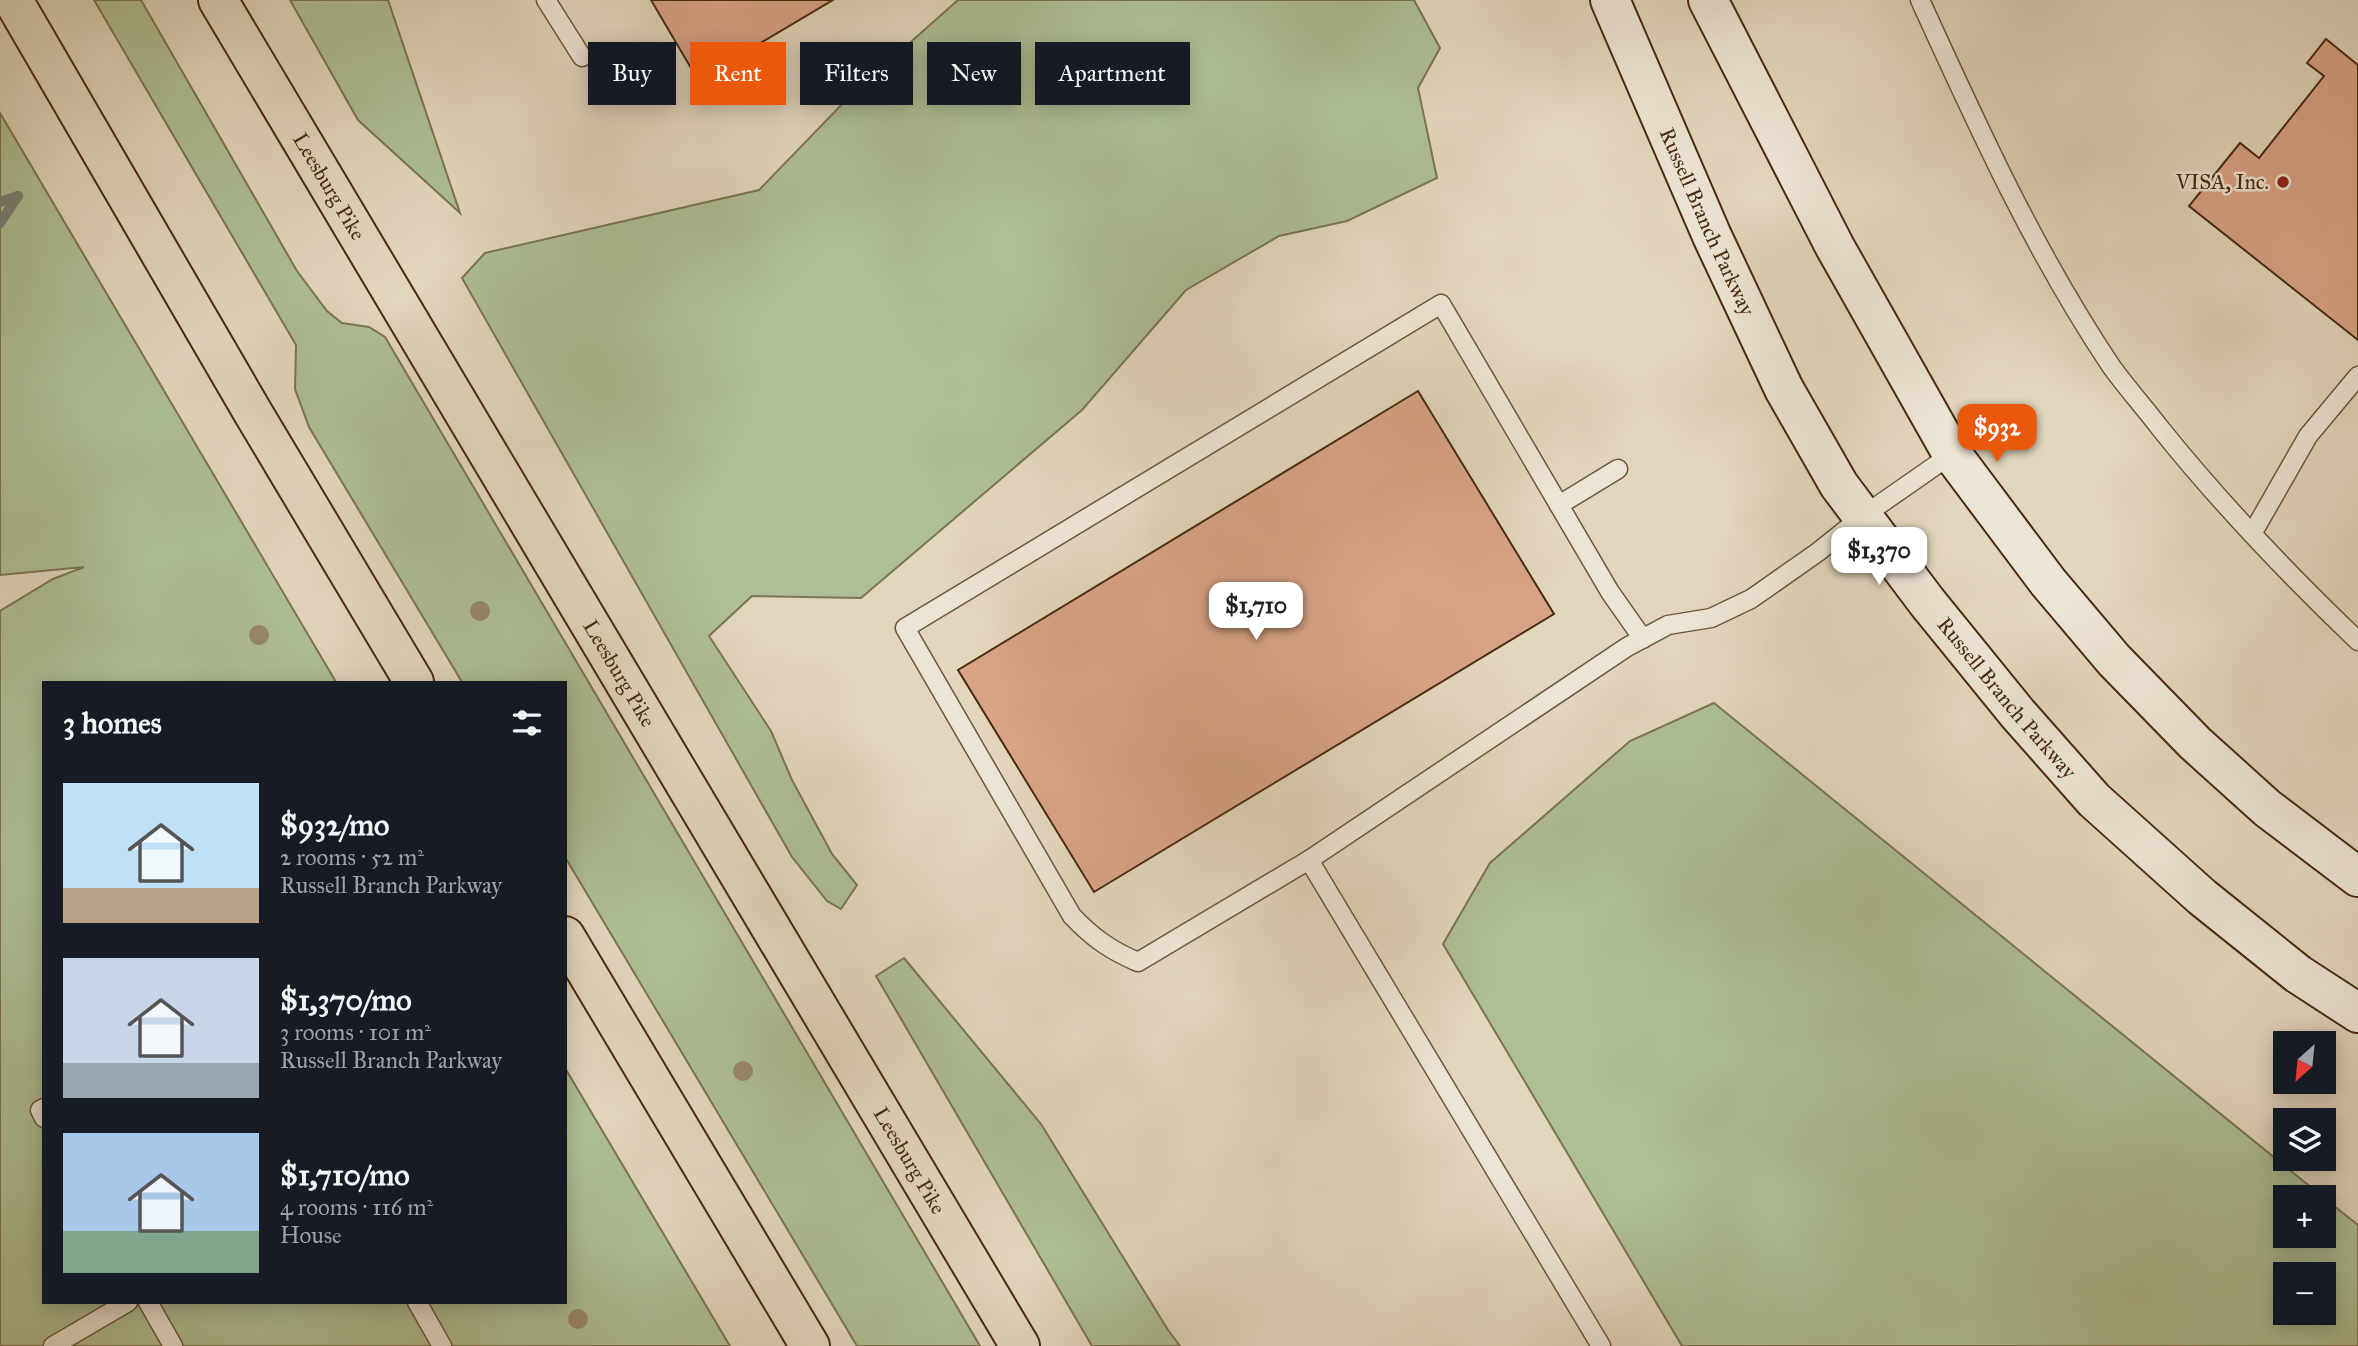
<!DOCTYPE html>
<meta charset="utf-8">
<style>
:root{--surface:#171b24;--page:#20242c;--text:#f1f3f6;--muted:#9ea1a6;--accent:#ea580c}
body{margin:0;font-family:"IM FELL Great Primer",serif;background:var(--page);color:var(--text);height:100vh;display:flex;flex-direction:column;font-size:26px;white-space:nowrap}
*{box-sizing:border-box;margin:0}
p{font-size:23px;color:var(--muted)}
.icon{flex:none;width:38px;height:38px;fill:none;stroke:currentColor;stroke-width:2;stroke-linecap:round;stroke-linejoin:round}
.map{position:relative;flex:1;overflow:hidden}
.panel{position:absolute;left:42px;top:681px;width:525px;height:623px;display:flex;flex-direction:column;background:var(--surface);border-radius:0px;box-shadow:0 4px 18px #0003}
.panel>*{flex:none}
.top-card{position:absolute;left:588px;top:42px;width:665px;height:63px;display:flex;gap:14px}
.needle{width:46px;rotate:207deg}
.fabs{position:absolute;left:2273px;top:1031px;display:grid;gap:14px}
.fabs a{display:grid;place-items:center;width:63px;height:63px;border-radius:0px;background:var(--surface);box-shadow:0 4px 18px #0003;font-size:35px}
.price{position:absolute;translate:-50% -60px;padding:0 16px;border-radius:14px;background:#fff;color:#222;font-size:23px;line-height:46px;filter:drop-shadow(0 2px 4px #0008)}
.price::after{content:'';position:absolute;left:50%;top:42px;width:21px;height:16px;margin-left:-10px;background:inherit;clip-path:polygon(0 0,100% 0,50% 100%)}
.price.on{background:var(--accent);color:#fff}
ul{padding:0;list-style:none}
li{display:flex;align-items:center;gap:21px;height:175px;padding:0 21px}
li span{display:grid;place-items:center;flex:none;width:196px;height:140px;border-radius:0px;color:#555}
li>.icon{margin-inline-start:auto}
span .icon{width:84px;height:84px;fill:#fffc;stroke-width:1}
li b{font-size:30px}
h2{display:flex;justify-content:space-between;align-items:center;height:84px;padding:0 21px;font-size:30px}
.tag{padding:0 24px;border-radius:0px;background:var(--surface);box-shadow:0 4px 18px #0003;font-size:24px;line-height:63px}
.tag.on{background:var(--accent);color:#fff}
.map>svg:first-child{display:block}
.green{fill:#aebf95;stroke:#7b7552;stroke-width:2;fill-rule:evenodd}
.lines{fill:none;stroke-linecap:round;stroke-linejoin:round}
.stream{stroke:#778074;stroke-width:10}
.building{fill:#d8a386;stroke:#482b0f;stroke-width:2}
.lane-casing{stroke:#6e563a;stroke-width:21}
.secondary-casing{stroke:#482b0f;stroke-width:42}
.highway-casing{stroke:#482b0f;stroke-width:42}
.lane{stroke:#ece4d4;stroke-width:18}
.secondary{stroke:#ece4d4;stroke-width:38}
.highway{stroke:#e2d6bd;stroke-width:38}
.tree{fill:#98886c}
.poi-dot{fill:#8f2418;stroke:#ece4d4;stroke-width:2.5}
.labels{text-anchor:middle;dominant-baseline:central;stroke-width:5;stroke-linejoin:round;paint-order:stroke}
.poi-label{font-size:21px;fill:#482b0f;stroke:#ece4d4;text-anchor:end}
.street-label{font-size:21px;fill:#482b0f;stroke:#ece4d4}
</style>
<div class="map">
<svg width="2358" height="1346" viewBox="0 0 2358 1346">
<rect width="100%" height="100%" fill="#e2d6bd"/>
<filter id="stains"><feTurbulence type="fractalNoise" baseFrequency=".00286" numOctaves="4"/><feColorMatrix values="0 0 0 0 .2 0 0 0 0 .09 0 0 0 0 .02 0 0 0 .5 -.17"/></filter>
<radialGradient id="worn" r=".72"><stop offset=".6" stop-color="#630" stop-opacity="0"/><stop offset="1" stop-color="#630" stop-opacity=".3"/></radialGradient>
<g class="green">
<path d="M94,0H141L297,271L327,311L342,323L369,327L385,337L980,1346H857L565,857V682H462L309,427L295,389L296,345Z"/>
<path d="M290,0H388L460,213L358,120Z"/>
<path d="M958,0H1414L1440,48L1418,88L1437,178L1347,221L1279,236L1186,290L1082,410L861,598L752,596L709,636L771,731L792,780L832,854L857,885L841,909L827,901L792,857L462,278L485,253L759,190L850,96Z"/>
<path d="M0,113L336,682H44V1302H565V1068L730,1346H0V611L53,579L84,567L0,575Z"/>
<path d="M1714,703L2323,1197H2286V1236H2324V1198L2358,1225V1346H1682L1443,944L1490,863L1630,741ZM2286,1274H2324V1312H2286Z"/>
<path d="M904,958L1041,1124L1168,1330L1180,1346H1092L876,976Z"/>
</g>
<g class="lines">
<g class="stream">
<path d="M0,202L18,196"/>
<path d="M0,223L18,196"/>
</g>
</g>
<g class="building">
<path d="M651,0H833L698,80Z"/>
<path d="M2326,39L2358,65V340L2189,206L2240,143L2259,158L2324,76L2307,63Z"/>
<path d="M1418,391L1554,614L1094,892L958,670Z"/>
</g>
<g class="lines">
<g class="lane-casing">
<g id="lane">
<path d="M546,0L582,57"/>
<path d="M1920,0C1977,125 2034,251 2111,366C2126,387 2144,407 2160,428C2221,504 2288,574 2358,641"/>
<path d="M1559,505L1618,469"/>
<path d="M2252,534L2308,436L2358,376"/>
<path d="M1643,639L1610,592L1441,304L905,628L1072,916C1093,938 1110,950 1138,962L1309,860L1627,647L1668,625L1711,618L1751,599L1818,552L1863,516L1952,454"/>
<path d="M1309,860L1601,1346"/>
<path d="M44,1108L40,1110L44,1118"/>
<path d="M148,1302L173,1346"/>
<path d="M417,1302L442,1346"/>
<path d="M53,1346L128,1302"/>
</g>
</g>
<g class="secondary-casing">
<g id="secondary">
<path id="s1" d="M1610,0L1712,236L1784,389L1839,485L1927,602L2018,714L2094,800L2202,897L2298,974L2358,1013"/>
<path d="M1708,0L1835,247L1952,454L2048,582L2114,660L2195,743L2267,808L2358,877"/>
</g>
</g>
<g class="highway-casing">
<g id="highway">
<path d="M13,0L252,411L414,682"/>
<path id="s2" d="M218,0L1020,1346"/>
<path d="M565,936L810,1346"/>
</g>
</g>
<use href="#lane" class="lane"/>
<use href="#secondary" class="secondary"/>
<use href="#highway" class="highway"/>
</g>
<g class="tree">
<circle cx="480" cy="611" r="10"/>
<circle cx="259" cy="635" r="10"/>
<circle cx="743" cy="1071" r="10"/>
<circle cx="578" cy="1319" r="10"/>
</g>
<circle class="poi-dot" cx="2283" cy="182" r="7"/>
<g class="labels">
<g class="poi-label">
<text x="2269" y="182">VISA, Inc.</text>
</g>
<g class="street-label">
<text stroke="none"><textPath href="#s2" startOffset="217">Leesburg Pike</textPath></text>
<text stroke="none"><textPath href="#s1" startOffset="242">Russell Branch Parkway</textPath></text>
<text stroke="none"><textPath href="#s2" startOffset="784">Leesburg Pike</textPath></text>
<text stroke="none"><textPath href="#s1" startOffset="808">Russell Branch Parkway</textPath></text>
<text stroke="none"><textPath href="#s2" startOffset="1351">Leesburg Pike</textPath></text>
</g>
</g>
<rect width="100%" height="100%" filter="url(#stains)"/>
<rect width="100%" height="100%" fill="url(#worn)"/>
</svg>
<div class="fabs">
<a><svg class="needle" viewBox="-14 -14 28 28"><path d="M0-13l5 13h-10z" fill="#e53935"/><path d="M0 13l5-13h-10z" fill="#9ea1a6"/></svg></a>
<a><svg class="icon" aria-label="layers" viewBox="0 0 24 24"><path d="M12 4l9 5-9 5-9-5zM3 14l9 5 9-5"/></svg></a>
<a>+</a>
<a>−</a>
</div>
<b class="price on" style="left:1997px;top:464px">$932</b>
<b class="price" style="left:1879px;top:587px">$1,370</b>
<b class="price" style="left:1256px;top:642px">$1,710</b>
<div class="top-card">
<a class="tag">Buy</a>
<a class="tag on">Rent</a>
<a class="tag">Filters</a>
<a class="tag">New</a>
<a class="tag">Apartment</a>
</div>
<section class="panel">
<h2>3 homes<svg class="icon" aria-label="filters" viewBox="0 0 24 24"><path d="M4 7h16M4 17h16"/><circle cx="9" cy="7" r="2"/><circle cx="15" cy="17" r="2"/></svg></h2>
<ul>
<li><span style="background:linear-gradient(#bfe0f5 75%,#b9a48a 0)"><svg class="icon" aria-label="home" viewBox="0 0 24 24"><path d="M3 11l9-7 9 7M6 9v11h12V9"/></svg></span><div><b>$932/mo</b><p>2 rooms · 52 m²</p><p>Russell Branch Parkway</p></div></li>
<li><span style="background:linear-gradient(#c9d6e8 75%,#9aa5b1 0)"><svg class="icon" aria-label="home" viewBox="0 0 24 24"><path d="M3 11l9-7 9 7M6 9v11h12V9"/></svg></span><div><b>$1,370/mo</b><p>3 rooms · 101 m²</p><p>Russell Branch Parkway</p></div></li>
<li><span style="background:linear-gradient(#a9c7e8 70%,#7fa58c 0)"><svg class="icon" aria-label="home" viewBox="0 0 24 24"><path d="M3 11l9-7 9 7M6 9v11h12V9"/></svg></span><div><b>$1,710/mo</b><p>4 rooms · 116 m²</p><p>House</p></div></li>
</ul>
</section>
</div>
